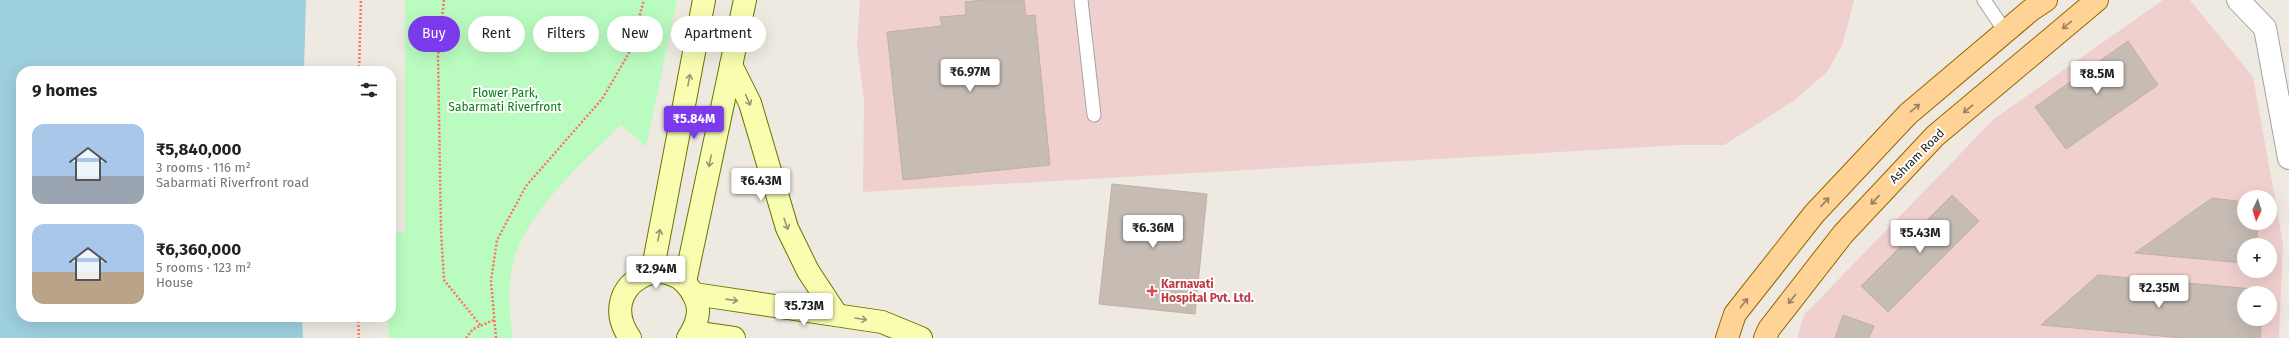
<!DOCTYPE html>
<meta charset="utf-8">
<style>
:root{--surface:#fff;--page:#f2f2f2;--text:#222;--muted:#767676;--accent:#7c3aed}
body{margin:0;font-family:"Fira Sans",sans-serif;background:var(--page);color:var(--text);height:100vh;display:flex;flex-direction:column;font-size:15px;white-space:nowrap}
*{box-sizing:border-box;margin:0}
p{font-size:13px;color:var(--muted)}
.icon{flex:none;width:22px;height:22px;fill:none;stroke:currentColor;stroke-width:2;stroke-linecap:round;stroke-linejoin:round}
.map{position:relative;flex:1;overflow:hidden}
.side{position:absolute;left:16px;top:66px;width:380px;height:256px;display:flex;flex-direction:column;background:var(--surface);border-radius:16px;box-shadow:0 4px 16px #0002}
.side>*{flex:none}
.hud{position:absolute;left:408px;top:16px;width:380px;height:36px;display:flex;gap:8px}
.needle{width:26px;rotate:184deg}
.controls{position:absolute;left:2237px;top:190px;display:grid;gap:8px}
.controls a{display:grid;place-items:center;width:40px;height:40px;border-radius:50%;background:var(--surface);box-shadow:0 4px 16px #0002;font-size:20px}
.price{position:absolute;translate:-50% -34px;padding:0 9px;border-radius:4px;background:#fff;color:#222;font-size:13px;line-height:26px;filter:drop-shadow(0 1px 2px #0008)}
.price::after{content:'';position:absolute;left:50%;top:24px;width:12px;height:9px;margin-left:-6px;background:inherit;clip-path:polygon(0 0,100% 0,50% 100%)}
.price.current{background:var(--accent);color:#fff}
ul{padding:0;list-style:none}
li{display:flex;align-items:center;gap:12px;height:100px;padding:0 16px}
li span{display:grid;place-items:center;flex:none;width:112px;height:80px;border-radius:12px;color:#555}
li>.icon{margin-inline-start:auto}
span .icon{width:48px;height:48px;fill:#fffc;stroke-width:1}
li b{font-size:17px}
h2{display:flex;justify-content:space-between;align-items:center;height:48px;padding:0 16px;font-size:17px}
.tag{padding:0 14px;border-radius:18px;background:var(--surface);box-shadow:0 4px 16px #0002;font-size:14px;line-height:36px}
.tag.current{background:var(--accent);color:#fff}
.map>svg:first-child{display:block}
.commercial{fill:#f0d0ce;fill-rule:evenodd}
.park{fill:#bafcc0}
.water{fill:#9ecfdf}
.building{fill:#c6bcb4;stroke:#c0b0a2}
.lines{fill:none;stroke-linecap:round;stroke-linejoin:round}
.lane-casing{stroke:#a3a3a3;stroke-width:15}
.street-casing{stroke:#a3a3a3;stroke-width:24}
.secondary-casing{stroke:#677600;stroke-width:24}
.primary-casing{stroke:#946500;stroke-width:24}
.path{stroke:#ff7361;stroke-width:2.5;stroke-dasharray:2 2;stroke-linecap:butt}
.lane{stroke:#fff;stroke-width:13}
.street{stroke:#fff;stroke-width:22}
.secondary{stroke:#f8fdb0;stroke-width:22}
.primary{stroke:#ffd395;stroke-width:22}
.oneway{stroke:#99815f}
.oneway2{stroke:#95986d}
.health-dot{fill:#e0444e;stroke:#fff;stroke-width:1.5}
.labels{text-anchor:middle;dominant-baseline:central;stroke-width:4;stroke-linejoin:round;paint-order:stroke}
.park-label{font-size:12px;fill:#057e11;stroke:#fff}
.street-label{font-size:12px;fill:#1c1c1c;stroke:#fff}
.health-label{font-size:12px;font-weight:bold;fill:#be3a42;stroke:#fff;text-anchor:start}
</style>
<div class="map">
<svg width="2289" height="338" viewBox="0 0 2289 338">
<rect width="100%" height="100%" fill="#eeeae1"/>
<g class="commercial">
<path d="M860,0H1854L1843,43L1828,71L1795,100L1724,145H1681L863,192L864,101L857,46Z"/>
<path d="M2163,0H2190L2253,77L2283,243L2279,338H1797L1804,315L1994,119ZM2244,197H2270V223H2244ZM2244,245H2270V271H2244ZM2244,293H2270V319H2244Z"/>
</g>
<path class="park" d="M405,0H677L646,147L621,125C583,162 522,215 512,268C507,291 510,315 513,338H389L388,317H391V232L405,233Z"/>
<path class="water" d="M0,0H306L304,71H21V317H302L303,338H0Z"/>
<g class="building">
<path d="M984,0H1024L1026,16L1035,15L1050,165L903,180L887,32L942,26L940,17L966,15L965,2Z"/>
<path d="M2128,41L2158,85L2066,149L2035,107Z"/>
<path d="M1112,184L1207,194L1195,314L1099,304Z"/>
<path d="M1952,195L1979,221L1888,312L1861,286Z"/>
<path d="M2212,198L2244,202V223H2257V245H2244V263L2135,253Z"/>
<path d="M2098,275L2264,290V293H2244V319H2262L2260,338H2183L2041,325Z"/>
<path d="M1843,315L1874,326L1869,338H1835Z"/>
</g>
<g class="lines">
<g class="lane-casing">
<g id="lane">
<path d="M1081,0L1094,115"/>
<path d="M1984,0L2005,31"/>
</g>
</g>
<g class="street-casing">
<path id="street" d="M2238,0L2265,28L2289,158"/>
</g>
<g class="secondary-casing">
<g id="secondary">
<path d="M731,65L750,103L787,228L808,271L837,315"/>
<path d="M652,273L704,0"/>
<path d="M685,282L745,0"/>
<path d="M694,294L882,322L921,338"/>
<path d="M692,332L734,338"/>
<path d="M630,338C593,286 671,243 695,298C702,312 696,326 688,338"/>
</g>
</g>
<g class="primary-casing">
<g id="primary">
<path d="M1727,338L1735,314L1814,214L1908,114L2031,10L2046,0"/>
<path d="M1765,338L1769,329L1843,234L1935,136L2097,0"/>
</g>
</g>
<g class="path">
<path d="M444,0L438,56L441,231L444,280L481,326"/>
<path d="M359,71L361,0"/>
<path d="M358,317L359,338"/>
<path d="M466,338L473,329L494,320"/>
<path d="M496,338L491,281L497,240L526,186L602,99L629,53L644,0"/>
</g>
<use href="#lane" class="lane"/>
<use href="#street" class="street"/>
<use href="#secondary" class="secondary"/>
<use href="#primary" class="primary"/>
</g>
<defs><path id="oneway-shaft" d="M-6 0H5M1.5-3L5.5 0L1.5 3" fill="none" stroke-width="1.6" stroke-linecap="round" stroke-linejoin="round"/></defs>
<g class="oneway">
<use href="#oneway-shaft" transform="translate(2067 25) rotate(141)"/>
<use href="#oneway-shaft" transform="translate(1915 108) rotate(-40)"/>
<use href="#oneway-shaft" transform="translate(1968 109) rotate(140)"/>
<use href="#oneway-shaft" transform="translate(1875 200) rotate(133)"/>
<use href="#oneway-shaft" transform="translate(1825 202) rotate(-47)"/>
<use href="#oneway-shaft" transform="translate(1792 299) rotate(128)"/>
<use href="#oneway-shaft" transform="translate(1744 303) rotate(-52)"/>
</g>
<g class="oneway2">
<use href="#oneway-shaft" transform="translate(689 80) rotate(-79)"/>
<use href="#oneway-shaft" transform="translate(748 100) rotate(66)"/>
<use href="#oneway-shaft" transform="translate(710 161) rotate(102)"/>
<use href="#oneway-shaft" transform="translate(786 224) rotate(71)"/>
<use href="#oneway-shaft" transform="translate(659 235) rotate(-79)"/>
<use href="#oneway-shaft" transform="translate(732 300) rotate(8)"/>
<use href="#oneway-shaft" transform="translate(861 319) rotate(9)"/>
</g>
<path class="health-dot" d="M1150 285h4v4h4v4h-4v4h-4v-4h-4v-4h4z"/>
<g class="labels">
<g class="park-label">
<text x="505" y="93">Flower Park,<tspan x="505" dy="14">Sabarmati Riverfront</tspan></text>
</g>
<g class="street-label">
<text transform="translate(1917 156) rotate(-45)">Ashram Road</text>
</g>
<g class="health-label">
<text x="1161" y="284">Karnavati<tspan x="1161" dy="14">Hospital Pvt. Ltd.</tspan></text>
</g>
</g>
</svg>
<div class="controls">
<a><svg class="needle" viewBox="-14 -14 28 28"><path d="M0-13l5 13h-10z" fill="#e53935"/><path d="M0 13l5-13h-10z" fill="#767676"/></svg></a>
<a>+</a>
<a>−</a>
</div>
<b class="price" style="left:970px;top:93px">₹6.97M</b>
<b class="price" style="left:2097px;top:95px">₹8.5M</b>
<b class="price current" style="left:694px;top:140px">₹5.84M</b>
<b class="price" style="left:761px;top:202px">₹6.43M</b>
<b class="price" style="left:1153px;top:249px">₹6.36M</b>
<b class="price" style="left:1920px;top:254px">₹5.43M</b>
<b class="price" style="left:656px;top:290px">₹2.94M</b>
<b class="price" style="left:2159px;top:309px">₹2.35M</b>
<b class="price" style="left:804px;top:327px">₹5.73M</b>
<div class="hud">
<a class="tag current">Buy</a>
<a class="tag">Rent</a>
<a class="tag">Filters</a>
<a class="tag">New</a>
<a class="tag">Apartment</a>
</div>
<section class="side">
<h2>9 homes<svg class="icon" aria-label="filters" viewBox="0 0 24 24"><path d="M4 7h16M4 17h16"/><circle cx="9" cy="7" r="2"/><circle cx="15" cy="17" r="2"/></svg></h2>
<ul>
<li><span style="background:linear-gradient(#a9c7e8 65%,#9aa5b1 0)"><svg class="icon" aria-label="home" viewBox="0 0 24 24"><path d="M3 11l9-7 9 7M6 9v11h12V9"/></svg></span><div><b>₹5,840,000</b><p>3 rooms · 116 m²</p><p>Sabarmati Riverfront road</p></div></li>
<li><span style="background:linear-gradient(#a9c7e8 60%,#b9a48a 0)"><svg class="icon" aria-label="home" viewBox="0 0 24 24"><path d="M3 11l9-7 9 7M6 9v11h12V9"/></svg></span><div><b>₹6,360,000</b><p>5 rooms · 123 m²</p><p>House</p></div></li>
</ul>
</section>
</div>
